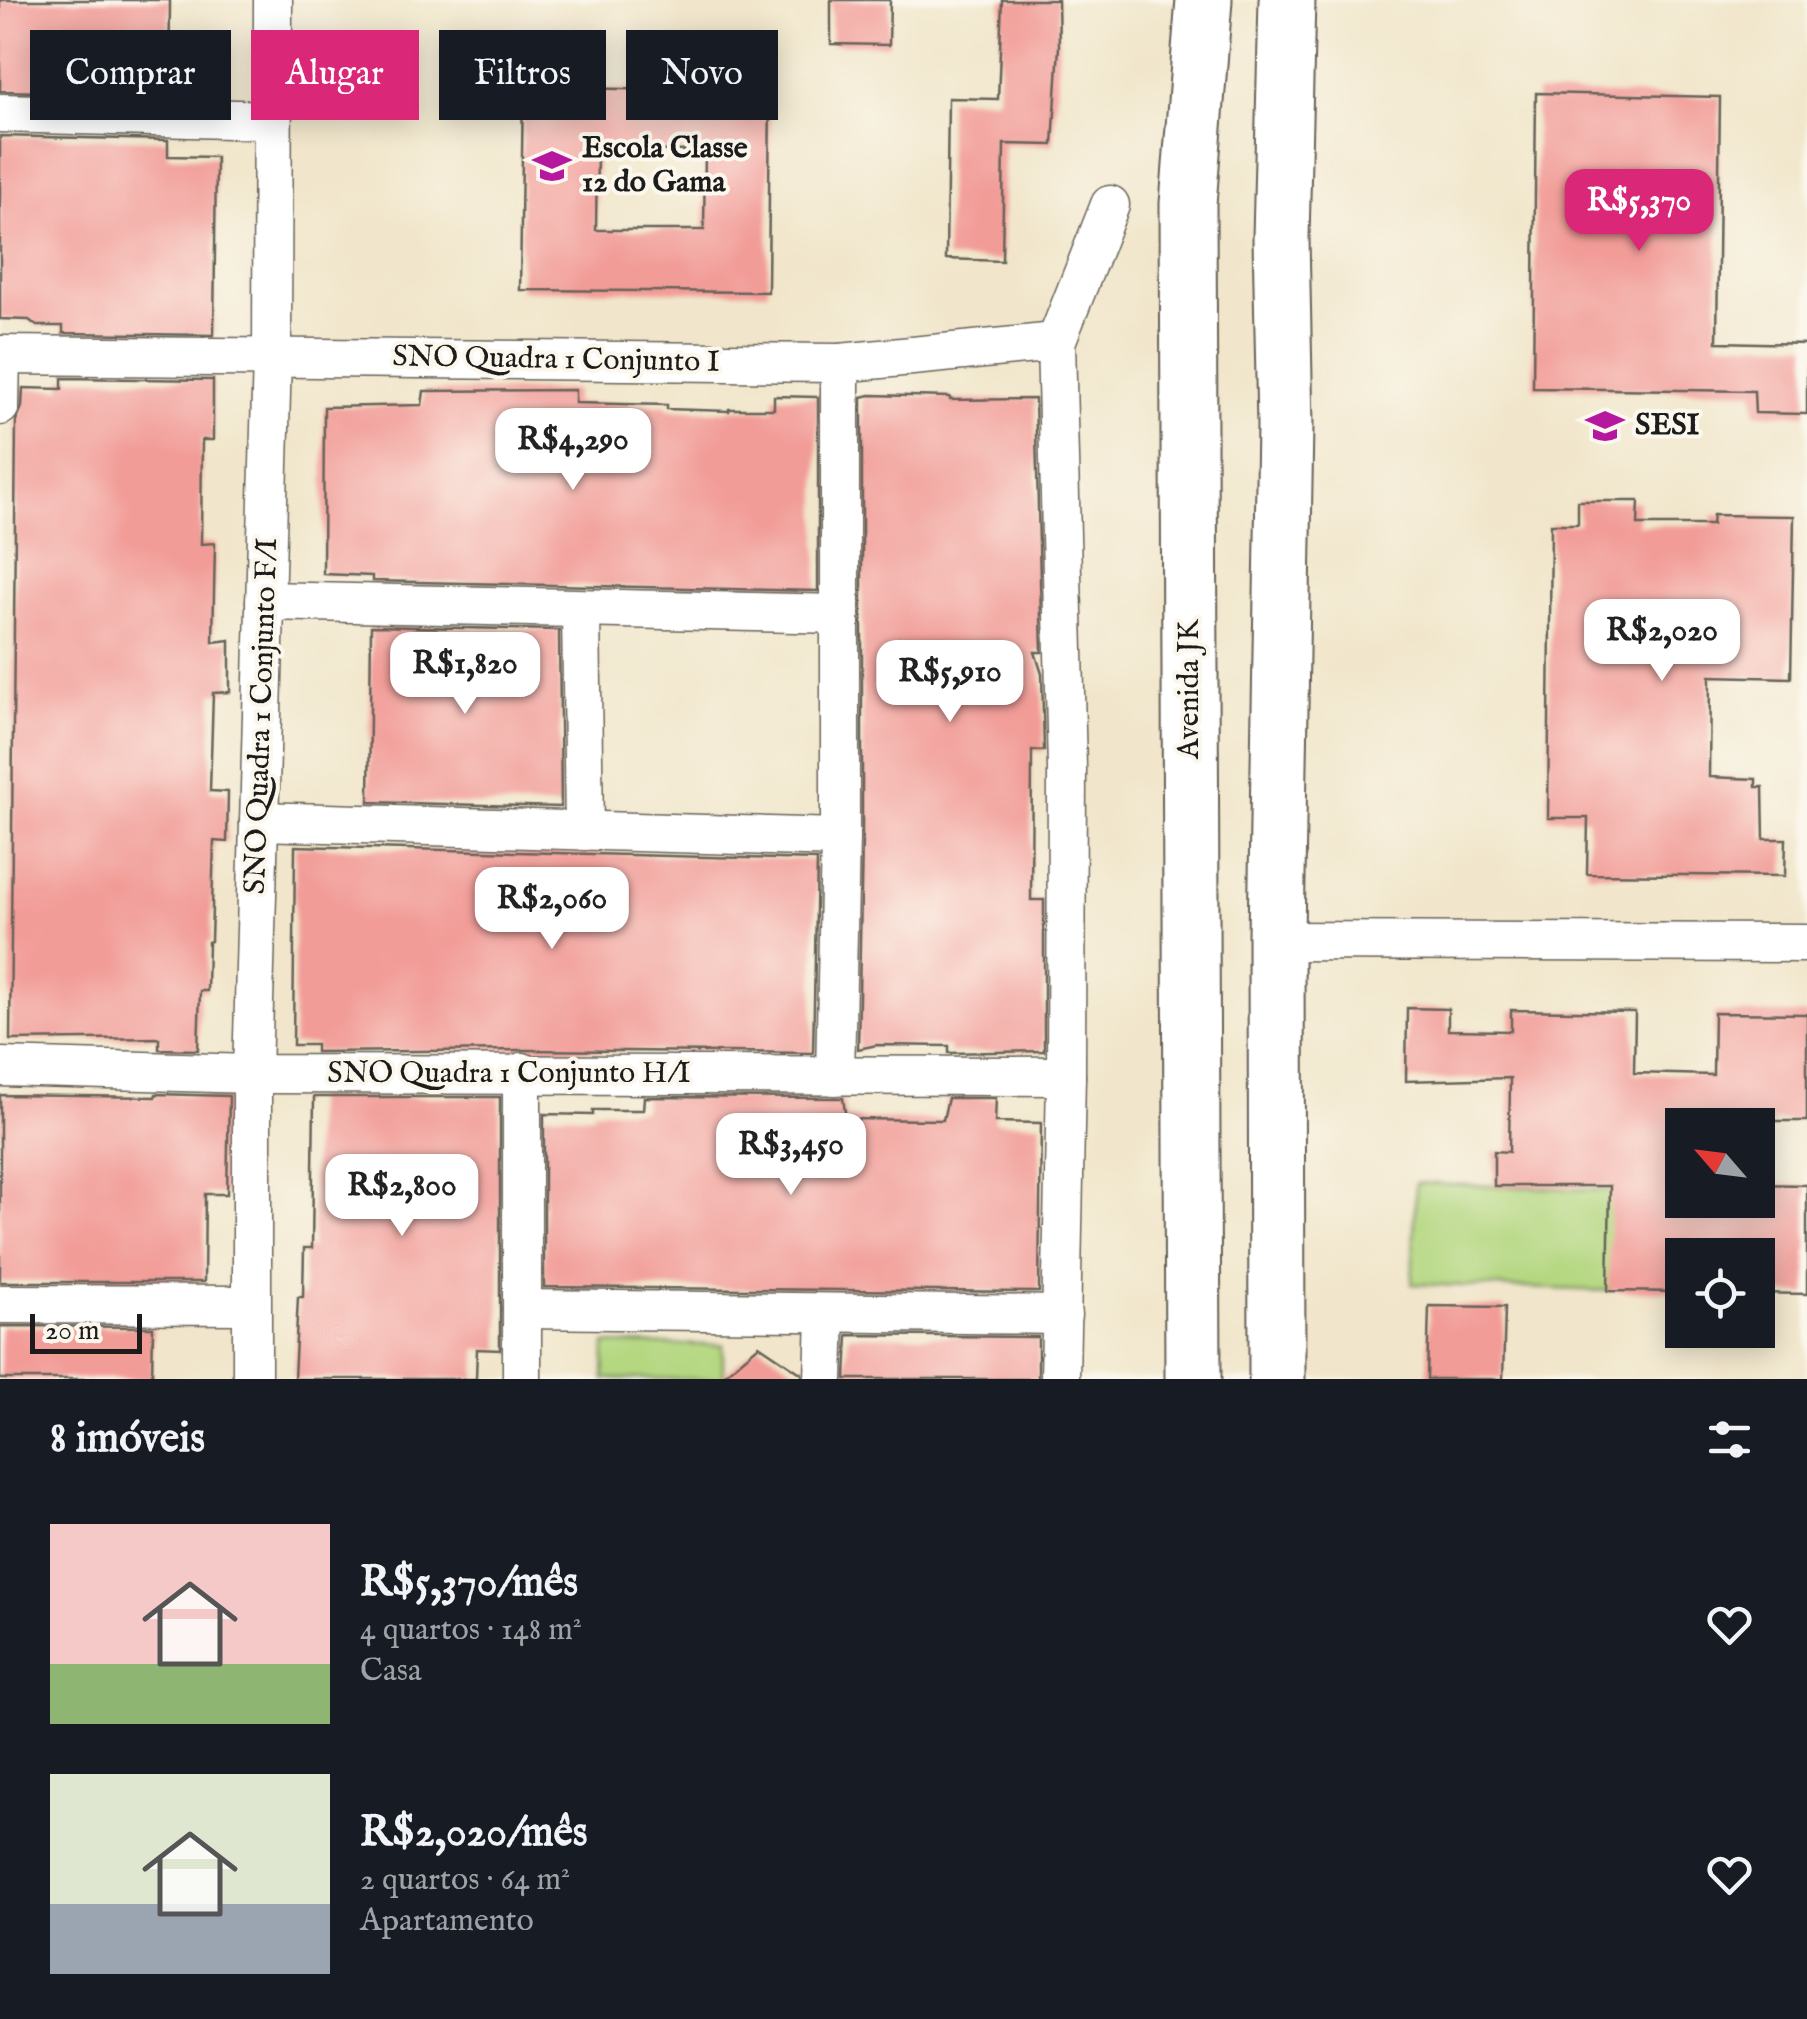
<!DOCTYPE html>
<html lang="pt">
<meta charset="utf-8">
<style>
:root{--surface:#171b24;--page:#20242c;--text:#f1f3f6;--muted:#9ea1a6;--accent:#db2777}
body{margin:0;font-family:"IM FELL English",serif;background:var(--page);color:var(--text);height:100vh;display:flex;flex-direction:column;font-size:38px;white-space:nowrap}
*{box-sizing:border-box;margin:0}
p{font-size:32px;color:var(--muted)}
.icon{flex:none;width:55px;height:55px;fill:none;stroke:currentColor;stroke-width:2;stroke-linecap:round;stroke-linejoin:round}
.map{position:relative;height:1379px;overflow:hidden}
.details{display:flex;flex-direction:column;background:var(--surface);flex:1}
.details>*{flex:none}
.hud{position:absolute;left:30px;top:30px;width:1000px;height:90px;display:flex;gap:20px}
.needle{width:65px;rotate:298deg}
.controls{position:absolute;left:1665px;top:1108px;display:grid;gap:20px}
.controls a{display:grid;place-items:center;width:110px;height:110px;border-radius:0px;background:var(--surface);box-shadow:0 5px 25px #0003;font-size:50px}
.scale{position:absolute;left:30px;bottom:25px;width:112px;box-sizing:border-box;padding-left:10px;border:5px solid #1c1c1c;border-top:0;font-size:28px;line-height:35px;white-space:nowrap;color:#1c1c1c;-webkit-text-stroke:8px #fbf7ec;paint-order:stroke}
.price{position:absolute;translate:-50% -85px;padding:0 22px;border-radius:20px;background:#fff;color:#222;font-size:32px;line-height:65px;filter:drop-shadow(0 2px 5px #0008)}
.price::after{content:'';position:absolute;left:50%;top:60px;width:30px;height:22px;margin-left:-15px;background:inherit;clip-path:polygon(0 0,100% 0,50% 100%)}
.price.selected{background:var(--accent);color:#fff}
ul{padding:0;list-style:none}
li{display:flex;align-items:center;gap:30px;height:250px;padding:0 50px}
li span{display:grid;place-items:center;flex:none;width:280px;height:200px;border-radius:0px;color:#555}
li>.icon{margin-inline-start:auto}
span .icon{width:120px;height:120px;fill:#fffc;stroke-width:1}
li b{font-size:42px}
h2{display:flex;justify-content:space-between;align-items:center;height:120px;padding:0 50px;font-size:42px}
.chip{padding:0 35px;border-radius:0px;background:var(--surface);box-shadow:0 5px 25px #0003;font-size:35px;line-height:90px}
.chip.selected{background:var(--accent);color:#fff}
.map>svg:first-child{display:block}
.green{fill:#b4d780;stroke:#687a4e;stroke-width:2.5}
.building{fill:#f29c98;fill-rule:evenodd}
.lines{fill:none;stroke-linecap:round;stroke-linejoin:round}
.street-casing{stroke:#676359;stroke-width:41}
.secondary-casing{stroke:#676359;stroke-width:59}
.street{stroke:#fff;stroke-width:38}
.secondary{stroke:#fff;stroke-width:55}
.labels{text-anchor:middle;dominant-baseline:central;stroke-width:8;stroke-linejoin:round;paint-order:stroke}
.poi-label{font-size:30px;font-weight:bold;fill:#1c1c1c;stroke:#fbf7ec;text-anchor:start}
.street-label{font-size:30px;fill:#1c1c1c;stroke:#fbf7ec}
</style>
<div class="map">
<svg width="1807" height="1379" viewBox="0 0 1807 1379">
<rect width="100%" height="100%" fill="#fbf7ec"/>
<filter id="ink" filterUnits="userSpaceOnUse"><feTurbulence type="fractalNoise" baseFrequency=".01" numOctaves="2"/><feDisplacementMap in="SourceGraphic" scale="20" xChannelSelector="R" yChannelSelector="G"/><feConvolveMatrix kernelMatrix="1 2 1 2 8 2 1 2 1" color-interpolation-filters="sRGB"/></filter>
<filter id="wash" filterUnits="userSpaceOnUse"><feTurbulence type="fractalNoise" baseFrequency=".0048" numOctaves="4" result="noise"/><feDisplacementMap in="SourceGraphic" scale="40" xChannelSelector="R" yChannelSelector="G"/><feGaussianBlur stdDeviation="2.25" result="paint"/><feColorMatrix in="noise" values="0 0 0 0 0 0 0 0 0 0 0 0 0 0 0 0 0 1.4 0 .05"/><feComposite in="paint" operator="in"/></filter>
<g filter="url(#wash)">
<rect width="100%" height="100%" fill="#f1e6cb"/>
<g class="green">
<path d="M1416,1183L1614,1191L1610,1291L1412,1284Z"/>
<path d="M605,1344L723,1345V1379H604Z"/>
</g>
<g id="blocks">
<g class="building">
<path d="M0,0H170L169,95L0,91Z"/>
<path d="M831,0H890L889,45L831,44Z"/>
<path d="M1002,0H1058L1059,46L1053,145L1004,144L1002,261L946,259L948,98L998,99Z"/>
<path d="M523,87L770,92L768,292L520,290ZM597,150L705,151L704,230H596Z"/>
<path d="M1536,93L1720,97L1717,342L1807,344V414L1755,413L1754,391L1533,388Z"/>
<path d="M0,136L168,140V156L216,157L214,335L63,333V326H37L29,320L0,319Z"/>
<path d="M62,378L213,380V440H202L201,544L215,543L213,642L230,640V692L213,693L210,791L228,792L227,842L214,841L211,941L208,942L207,991H200L198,1050L159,1049V1038L10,1040L16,421L22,407L23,388L62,389Z"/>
<path d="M575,390V403L667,405V409L729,411V409H774V396L818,397V591L372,581V576L323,574L324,407L422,405L424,391Z"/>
<path d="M870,395L950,397V400L1035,399L1042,652H1035L1042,674L1044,751H1032L1031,900H1044V1051L949,1053V1046L877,1045L858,1049L862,838V397Z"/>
<path d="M1578,501H1639L1638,525H1712L1713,515L1794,516L1791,678L1710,676L1709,777L1756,779V787H1763L1764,839H1786L1785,876L1587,874L1588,818H1548L1551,524H1578Z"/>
<path d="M371,626L559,630L561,807L369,802Z"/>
<path d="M295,846L817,860L813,1053L523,1050L316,1052V1045H293Z"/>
<path d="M1407,1008L1448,1009V1030L1511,1031V1010L1635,1012L1634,1073L1713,1075L1714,1013L1807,1014V1121H1774V1125H1682V1200H1758V1184L1807,1185V1294L1758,1293V1255H1682V1292L1608,1291L1610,1186H1494V1151L1509,1152L1510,1078L1406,1081Z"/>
<path d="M156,1094L229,1096L227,1194H205L204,1282H0V1095L155,1097Z"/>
<path d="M314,1097H500V1350L477,1349L476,1379H294L298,1297H303L304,1248H312Z"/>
<path d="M644,1097L843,1098L846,1119L943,1120L948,1098H996L995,1122L1041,1123L1039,1292L544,1287V1114L593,1115V1110H643Z"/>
<path d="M1429,1306L1505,1307L1503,1379H1427Z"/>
<path d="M0,1326L153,1327L152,1379H0Z"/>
<path d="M848,1335L1038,1337V1379H846Z"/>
<path d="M759,1345L802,1374V1379H719Z"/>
</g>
</g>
</g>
<g filter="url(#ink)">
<use href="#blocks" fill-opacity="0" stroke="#676359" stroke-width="2.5"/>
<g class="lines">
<g class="street-casing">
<g id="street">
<path d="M0,113L272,120"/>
<path d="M0,355L840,363L1056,342"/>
<path d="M0,406L1,355"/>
<path d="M265,601L840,614"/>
<path d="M581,611L584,831"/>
<path d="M259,821L840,838"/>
<path d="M1276,941L1807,943"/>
<path d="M0,1067L252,1074L1066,1076"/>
<path d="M522,1072V1379"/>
<path d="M835,1076L840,838V363"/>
<path d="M0,1304L251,1305"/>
<path d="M522,1309L1062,1315"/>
<path d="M252,1379V1074L272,357L273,0"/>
<path d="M824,1379L826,1314"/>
<path d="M1060,1379L1066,1076L1067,768L1056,342L1110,205"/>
</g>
</g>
<g class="secondary-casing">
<g id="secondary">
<path d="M1193,1379L1188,204L1204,0"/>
<path d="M1277,1379L1276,935L1285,426L1281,238L1287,0"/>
</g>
</g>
<use href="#street" class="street"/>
<use href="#secondary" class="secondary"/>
</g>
</g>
<defs>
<g id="school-bare" transform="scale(3)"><path d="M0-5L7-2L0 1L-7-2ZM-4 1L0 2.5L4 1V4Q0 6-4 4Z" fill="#b5179e" stroke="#fbf7ec" stroke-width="2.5" paint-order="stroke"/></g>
<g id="university-bare" transform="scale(3)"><path d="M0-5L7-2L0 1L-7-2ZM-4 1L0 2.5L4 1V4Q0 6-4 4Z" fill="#b5179e" stroke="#fbf7ec" stroke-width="2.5" paint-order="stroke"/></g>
</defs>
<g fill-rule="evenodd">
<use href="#school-bare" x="552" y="166"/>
<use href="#university-bare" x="1605" y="426"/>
</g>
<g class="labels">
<g class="poi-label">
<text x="582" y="149">Escola Classe<tspan x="582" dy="34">12 do Gama</tspan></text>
<text x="1635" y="426">SESI</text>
</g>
<g class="street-label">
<text transform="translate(556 360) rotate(1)">SNO Quadra 1 Conjunto I</text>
<text transform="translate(1190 689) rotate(-90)">Avenida JK</text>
<text transform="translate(262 716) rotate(-88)">SNO Quadra 1 Conjunto F/I</text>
<text x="509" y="1074">SNO Quadra 1 Conjunto H/I</text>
</g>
</g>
</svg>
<div class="controls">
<a><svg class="needle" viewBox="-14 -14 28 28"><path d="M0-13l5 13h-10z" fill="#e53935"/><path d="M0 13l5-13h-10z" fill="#9ea1a6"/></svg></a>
<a><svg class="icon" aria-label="locate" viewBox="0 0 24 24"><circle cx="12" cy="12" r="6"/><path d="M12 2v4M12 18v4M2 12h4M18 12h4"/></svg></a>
</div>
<div class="scale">20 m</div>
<b class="price selected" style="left:1639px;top:254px">R$5,370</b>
<b class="price" style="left:573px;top:493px">R$4,290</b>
<b class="price" style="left:1662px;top:684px">R$2,020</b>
<b class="price" style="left:465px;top:717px">R$1,820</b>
<b class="price" style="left:950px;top:725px">R$5,910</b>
<b class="price" style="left:552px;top:952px">R$2,060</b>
<b class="price" style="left:791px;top:1198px">R$3,450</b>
<b class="price" style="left:402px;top:1239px">R$2,800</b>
<div class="hud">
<a class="chip">Comprar</a>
<a class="chip selected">Alugar</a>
<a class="chip">Filtros</a>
<a class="chip">Novo</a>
</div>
</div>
<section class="details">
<h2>8 imóveis<svg class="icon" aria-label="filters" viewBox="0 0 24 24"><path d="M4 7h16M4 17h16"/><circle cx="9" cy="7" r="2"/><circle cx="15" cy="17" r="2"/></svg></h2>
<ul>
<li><span style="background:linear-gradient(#f6c9c9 70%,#8fb573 0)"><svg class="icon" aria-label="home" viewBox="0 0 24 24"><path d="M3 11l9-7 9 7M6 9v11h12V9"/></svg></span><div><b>R$5,370/mês</b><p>4 quartos · 148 m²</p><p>Casa</p></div><svg class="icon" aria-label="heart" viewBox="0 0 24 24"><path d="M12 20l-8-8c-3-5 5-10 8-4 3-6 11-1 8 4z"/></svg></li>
<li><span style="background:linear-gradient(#dfe7d0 65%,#9aa5b1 0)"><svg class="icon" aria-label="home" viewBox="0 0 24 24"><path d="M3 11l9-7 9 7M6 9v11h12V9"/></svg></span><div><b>R$2,020/mês</b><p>2 quartos · 64 m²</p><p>Apartamento</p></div><svg class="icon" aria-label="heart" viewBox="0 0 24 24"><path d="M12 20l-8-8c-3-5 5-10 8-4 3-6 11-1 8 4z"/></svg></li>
</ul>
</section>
